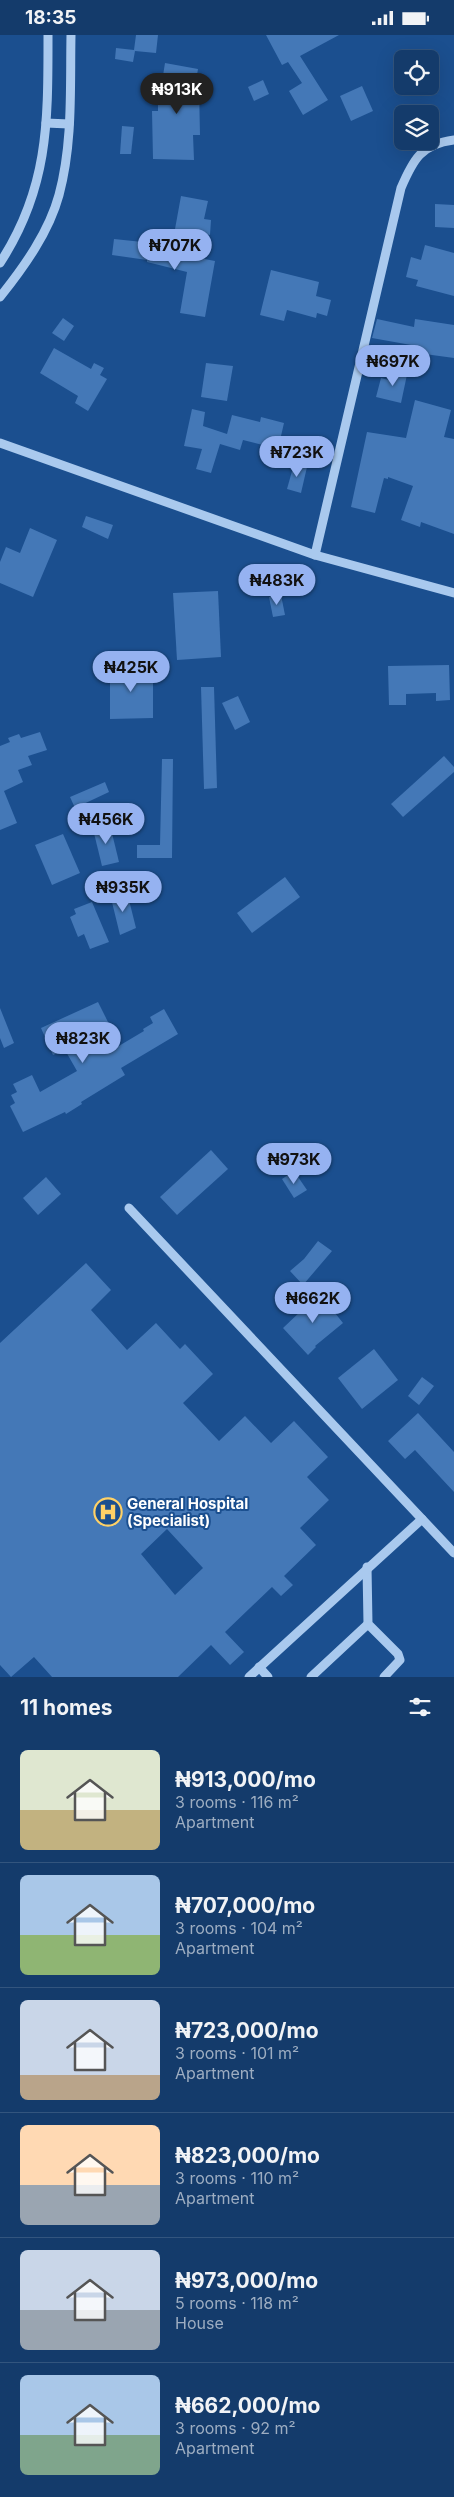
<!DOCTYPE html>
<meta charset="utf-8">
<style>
:root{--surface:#143b6b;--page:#214673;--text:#f1f3f6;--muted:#9dadc1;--line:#33557e;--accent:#95b2f1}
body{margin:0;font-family:Inter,sans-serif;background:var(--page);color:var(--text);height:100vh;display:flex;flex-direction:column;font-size:19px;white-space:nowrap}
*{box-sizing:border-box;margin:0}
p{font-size:16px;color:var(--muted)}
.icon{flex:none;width:28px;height:28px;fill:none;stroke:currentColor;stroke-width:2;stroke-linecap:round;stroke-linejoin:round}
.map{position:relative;height:1642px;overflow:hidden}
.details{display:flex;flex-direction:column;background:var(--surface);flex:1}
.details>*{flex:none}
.controls{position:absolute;left:394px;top:15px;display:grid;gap:10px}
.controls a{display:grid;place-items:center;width:45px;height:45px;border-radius:8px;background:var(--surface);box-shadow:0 5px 20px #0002,0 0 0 1px var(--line);font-size:25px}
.price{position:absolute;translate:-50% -42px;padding:0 11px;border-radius:18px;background:var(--accent);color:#111;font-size:16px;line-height:32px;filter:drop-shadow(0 1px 2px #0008)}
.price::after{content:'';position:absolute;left:50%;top:30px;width:15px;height:11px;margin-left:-8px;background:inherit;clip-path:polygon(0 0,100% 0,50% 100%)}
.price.active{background:#222;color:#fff}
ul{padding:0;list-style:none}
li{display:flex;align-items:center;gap:15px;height:125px;padding:0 20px}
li+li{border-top:1px solid var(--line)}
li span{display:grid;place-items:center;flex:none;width:140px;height:100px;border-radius:8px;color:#555}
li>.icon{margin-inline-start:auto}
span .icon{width:60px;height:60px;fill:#fffc;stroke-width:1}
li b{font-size:21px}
h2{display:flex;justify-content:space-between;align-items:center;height:60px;padding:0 20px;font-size:21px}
.status{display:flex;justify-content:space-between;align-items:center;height:35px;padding:0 25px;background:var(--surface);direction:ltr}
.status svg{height:14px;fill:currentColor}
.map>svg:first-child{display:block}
.building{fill:#4478b7;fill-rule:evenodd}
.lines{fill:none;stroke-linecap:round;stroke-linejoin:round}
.minor{stroke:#a9c9ee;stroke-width:9}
.labels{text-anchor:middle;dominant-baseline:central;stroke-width:4;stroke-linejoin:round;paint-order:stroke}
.poi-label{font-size:15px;font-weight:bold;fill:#fff;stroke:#1b4f8f;text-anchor:start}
</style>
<div class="status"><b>18:35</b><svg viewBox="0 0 49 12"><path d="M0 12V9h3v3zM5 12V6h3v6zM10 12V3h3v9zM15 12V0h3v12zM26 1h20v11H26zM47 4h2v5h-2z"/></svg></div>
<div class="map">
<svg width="454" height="1642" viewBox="0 0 454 1642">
<rect width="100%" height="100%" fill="#1b4f8f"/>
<g class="building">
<path d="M136,0H158L156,18L135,16L133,27L115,24L116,13L134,15Z"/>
<path d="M266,0H339L300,21L328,65L303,80L289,56L302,48L288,27L282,30Z"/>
<path d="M165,28L198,34L195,52H199L200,100H193L194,125L153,124L152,76H158V53H161Z"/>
<path d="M263,45L269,59L254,66L248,52Z"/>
<path d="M362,51L373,76L351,86L340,61Z"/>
<path d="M122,91L134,92L131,119H120Z"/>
<path d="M181,161L208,166L204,184L211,185L210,200L175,194Z"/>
<path d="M435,169L454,170V193L435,192Z"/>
<path d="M114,204L152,208L174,214L173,218L215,226L205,282L180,278L187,237L147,227V225L112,220Z"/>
<path d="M425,210L454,218V261L416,251L418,245L406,242L411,222L421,225Z"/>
<path d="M271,235L319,247L316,261L331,265L327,281L317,278L316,283L287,275L284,286L260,280Z"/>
<path d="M63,283L74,291L64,306L52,298Z"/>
<path d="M377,284L414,292L415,284L454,290V323L410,317L411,310L372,303Z"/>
<path d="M54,313L91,334L94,328L104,333L100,340L107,344L88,376L75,368L78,361L40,338Z"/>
<path d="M206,328L233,331L227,366L201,362Z"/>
<path d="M396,333L408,335L401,368L376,362L381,343L393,346Z"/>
<path d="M415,365L451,375L444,402L454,404V499L421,487L420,492L401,485L413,451L388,442V444L384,443L375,478L351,472L367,397L406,403Z"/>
<path d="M192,374L205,377L203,391L227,399L232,380L260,387L261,382L284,388L278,414L243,405L240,415L220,409L211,438L196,434L202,414L184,411Z"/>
<path d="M294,429L307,432L301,458L287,454Z"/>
<path d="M86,481L113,490L108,504L82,492Z"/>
<path d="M30,493L57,505L33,562L0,548V527L6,512L20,518Z"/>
<path d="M218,556L221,622L177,625L173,558Z"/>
<path d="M281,560L285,580L273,582L269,562Z"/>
<path d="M449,630L450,665L436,666V658L406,659V670H389L388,631Z"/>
<path d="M110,632H153V683L110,684Z"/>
<path d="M201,652H214L217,753L204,754Z"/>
<path d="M238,661L250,687L235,695L222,668Z"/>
<path d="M40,697L47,715L28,721L32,730L18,735L23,747L4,756L17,788L0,795V711L10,707L8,703L19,699L21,703Z"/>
<path d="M444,721L454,732V737L403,782L391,769Z"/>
<path d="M162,724H173L172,823H137V810H160Z"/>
<path d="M105,747L109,757L75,773L70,762Z"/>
<path d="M110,790L119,827L102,831L93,794Z"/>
<path d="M63,799L80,838L52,850L35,810Z"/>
<path d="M285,842L300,862L252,898L237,878Z"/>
<path d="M120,855L125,867L129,865L136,893L120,900L110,859Z"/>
<path d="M92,867L109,907L90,914L84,899L78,902L70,882L76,879L74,874Z"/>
<path d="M98,967L108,987L92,995L107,1018L144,996L143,994L153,988L150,982L164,974L178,999L121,1033L125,1040L81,1067L82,1069L66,1079L65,1077L23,1097L10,1071L15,1068L11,1060L17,1057L13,1049L32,1040L40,1057L77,1036L65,1015L53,1020L41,993Z"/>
<path d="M0,973L14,1008L4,1013L0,1003Z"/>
<path d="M211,1115L228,1134L177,1180L160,1162Z"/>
<path d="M294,1136L307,1155L294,1163L282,1144Z"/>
<path d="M46,1142L61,1159L38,1180L23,1163Z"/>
<path d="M318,1206L332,1216L303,1250L290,1236L304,1224Z"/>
<path d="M86,1228L111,1255L91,1275L127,1315L156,1288L180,1314L185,1309L213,1339L183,1368L219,1406L245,1381L271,1408L294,1386L328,1422L307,1442L329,1465L300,1493L316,1510L284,1541L293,1550L281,1561L272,1552L225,1597L244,1617L230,1630L211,1610L178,1642H52L34,1622L11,1642L0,1630V1308ZM167,1494L203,1533L175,1560L141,1519Z"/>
<path d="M320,1258L337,1276L335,1278L343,1288L315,1311L316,1312L308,1320L283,1293Z"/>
<path d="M374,1314L398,1345L362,1374L338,1343Z"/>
<path d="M422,1342L434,1351L419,1370L408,1361Z"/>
<path d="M418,1378L454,1417V1457L415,1415L405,1424L388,1406Z"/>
</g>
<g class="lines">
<g class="minor">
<path d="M46,88L69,89"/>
<path d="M0,228C49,153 48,86 48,0"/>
<path d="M0,262C24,232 49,197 59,160C73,108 70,53 71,0"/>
<path d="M0,408L315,520L454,558"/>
<path d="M315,520L401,153C413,125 421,109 454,105"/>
<path d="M129,1173L454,1518"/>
<path d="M367,1532L368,1589L398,1619L400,1625L384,1642"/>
<path d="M259,1632L268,1642"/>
<path d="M249,1642L422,1484"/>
<path d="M311,1642L368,1589"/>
</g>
</g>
<defs>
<g id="hospital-ring" transform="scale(1.4375)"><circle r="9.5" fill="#1b4f8f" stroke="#ffd166" stroke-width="1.5"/><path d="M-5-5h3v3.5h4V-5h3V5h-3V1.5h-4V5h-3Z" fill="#ffd166"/></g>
</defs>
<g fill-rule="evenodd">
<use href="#hospital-ring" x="108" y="1477"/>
</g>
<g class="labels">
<g class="poi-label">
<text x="127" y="1468">General Hospital<tspan x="127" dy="17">(Specialist)</tspan></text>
</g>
</g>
</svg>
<div class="controls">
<a><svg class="icon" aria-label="locate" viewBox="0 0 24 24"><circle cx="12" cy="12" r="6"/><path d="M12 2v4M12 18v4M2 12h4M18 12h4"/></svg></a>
<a><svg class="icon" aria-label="layers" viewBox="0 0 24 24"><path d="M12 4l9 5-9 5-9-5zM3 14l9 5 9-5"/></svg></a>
</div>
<b class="price active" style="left:177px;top:80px">₦913K</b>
<b class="price" style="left:175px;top:236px">₦707K</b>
<b class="price" style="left:393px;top:352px">₦697K</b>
<b class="price" style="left:297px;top:443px">₦723K</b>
<b class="price" style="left:277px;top:571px">₦483K</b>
<b class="price" style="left:131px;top:658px">₦425K</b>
<b class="price" style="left:106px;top:810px">₦456K</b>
<b class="price" style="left:123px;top:878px">₦935K</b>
<b class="price" style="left:83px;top:1029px">₦823K</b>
<b class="price" style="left:294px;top:1150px">₦973K</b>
<b class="price" style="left:313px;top:1289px">₦662K</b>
</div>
<section class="details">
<h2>11 homes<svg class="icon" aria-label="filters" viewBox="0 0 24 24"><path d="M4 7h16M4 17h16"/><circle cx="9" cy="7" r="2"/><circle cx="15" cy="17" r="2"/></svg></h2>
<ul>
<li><span style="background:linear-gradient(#dfe7d0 60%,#c2b280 0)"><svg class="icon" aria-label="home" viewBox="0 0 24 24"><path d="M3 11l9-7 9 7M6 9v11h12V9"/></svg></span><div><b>₦913,000/mo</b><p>3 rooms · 116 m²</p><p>Apartment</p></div></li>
<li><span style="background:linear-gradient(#a9c7e8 60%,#8fb573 0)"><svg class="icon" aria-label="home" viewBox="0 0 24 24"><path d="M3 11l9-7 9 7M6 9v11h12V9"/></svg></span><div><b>₦707,000/mo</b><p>3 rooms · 104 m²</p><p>Apartment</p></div></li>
<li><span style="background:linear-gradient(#c9d6e8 75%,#b9a48a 0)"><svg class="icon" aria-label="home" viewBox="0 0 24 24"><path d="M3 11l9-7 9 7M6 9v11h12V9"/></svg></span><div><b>₦723,000/mo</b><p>3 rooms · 101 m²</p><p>Apartment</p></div></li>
<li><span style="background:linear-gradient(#ffd9b3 60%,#9aa5b1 0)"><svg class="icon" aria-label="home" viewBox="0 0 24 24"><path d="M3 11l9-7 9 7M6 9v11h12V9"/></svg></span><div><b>₦823,000/mo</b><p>3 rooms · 110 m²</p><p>Apartment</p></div></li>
<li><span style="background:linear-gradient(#c9d6e8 60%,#9aa5b1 0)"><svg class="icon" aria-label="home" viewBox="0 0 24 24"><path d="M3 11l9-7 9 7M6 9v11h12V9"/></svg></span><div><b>₦973,000/mo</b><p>5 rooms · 118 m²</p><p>House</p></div></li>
<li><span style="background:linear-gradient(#a9c7e8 60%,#7fa58c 0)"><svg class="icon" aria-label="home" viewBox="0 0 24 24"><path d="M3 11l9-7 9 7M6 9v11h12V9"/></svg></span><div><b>₦662,000/mo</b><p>3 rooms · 92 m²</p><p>Apartment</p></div></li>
</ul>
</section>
